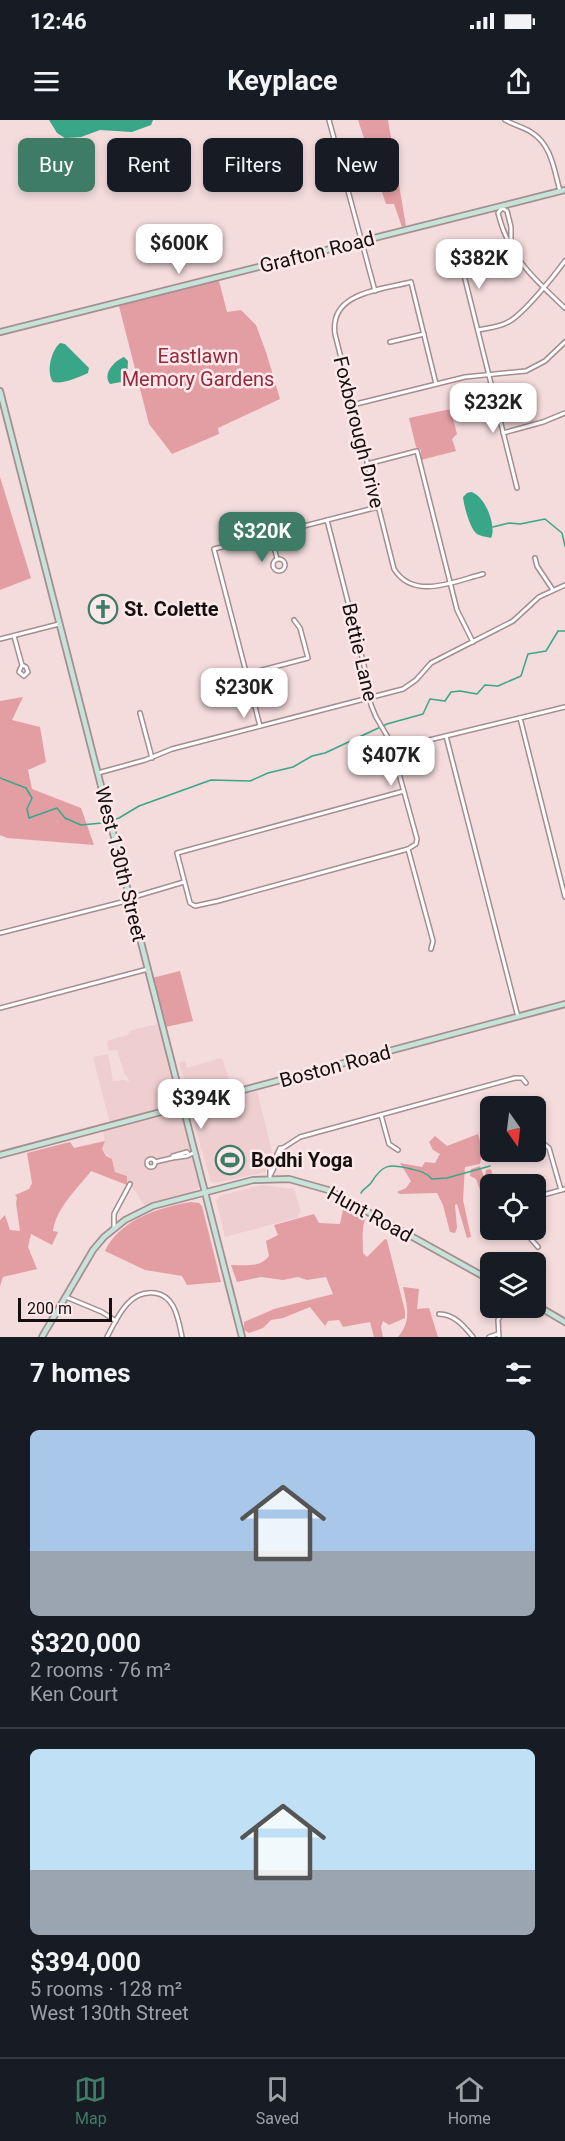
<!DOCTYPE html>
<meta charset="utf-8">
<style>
:root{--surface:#171b24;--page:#242831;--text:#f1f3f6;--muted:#9ea1a6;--line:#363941;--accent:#3f7c67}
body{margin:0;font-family:Roboto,sans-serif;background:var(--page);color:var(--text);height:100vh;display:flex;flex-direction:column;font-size:22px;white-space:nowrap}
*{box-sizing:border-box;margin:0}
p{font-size:20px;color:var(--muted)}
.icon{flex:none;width:33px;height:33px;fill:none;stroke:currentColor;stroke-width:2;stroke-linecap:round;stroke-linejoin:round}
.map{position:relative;height:1217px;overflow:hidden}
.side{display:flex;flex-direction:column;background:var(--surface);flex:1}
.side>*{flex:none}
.top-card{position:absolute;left:18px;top:18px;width:530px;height:54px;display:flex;gap:12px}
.needle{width:39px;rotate:166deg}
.fabs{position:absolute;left:480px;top:976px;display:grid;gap:12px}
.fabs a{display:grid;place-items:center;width:66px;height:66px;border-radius:9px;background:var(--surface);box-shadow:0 3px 9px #0003;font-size:30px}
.scale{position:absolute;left:18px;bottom:15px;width:94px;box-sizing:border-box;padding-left:6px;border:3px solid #160f0f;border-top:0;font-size:16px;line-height:21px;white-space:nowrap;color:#160f0f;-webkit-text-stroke:4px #fde9ea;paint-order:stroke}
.price{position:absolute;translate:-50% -51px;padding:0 14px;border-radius:12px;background:#fff;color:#222;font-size:20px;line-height:39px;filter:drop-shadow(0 2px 3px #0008)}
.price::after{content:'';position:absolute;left:50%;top:36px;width:18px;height:14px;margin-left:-9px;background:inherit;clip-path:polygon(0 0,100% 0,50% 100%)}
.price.on{background:var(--accent);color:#fff}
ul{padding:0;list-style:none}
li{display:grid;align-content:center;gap:12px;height:318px;padding:0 30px}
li+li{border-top:2px solid var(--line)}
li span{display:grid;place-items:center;height:186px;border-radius:9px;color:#555}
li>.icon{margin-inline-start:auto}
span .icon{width:108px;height:108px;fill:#fffc;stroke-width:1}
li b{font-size:26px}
h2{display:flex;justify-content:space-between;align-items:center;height:72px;padding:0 30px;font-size:26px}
.chip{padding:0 21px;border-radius:9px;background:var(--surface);box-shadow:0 3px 9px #0003;font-size:21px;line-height:54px}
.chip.on{background:var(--accent);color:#fff}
.status{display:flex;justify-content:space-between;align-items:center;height:42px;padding:0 30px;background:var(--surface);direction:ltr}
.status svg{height:16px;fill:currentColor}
header{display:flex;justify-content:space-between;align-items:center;height:78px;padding:0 30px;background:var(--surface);font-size:27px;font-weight:700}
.menu{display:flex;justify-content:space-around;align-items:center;height:84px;border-top:2px solid var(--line);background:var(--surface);font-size:16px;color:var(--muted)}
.menu a{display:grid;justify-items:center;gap:3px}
.menu .on{color:var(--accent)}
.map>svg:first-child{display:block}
.built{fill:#efced0}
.green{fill:#e39ea4}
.water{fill:#39a787}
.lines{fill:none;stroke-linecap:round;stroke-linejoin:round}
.stream{stroke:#39a787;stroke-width:1.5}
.street-casing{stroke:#a48e8f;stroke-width:6}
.secondary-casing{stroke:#a48e8f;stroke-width:8}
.street{stroke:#fff;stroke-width:3}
.secondary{stroke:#c6e3da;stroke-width:4.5}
.labels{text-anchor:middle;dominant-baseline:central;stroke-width:5;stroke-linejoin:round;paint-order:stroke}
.street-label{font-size:20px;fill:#160f0f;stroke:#fde9ea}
.park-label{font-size:20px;fill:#952a3e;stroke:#fde9ea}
.poi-label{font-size:20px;font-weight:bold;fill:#160f0f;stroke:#fde9ea;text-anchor:start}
</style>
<div class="status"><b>12:46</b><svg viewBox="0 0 49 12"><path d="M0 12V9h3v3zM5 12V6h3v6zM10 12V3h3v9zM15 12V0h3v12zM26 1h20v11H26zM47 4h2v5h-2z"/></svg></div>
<header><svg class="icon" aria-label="menu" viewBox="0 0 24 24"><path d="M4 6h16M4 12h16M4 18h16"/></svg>Keyplace<svg class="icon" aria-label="share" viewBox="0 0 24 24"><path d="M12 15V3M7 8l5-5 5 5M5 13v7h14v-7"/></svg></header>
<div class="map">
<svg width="565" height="1217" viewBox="0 0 565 1217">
<rect width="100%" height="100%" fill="#f4dbdc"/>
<g class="built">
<path d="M159,904L176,972L177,981L175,985L110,1004L93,937L108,934L113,961L124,960L130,962L124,952L117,930L109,931L107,921L127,915L132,910Z"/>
<path d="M221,938L223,940L232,969L193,978L189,977L179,943L185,941L187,948Z"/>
<path d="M257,971L272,1031L265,1052L215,1063L211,1062L192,996L193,990L204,985Z"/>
<path d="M176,993L180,995L182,999L199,1066L196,1070L192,1072L145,1086L133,1068L127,1065V1056L115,1052L112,1039L102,1029L105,1021L103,1011Z"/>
<path d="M262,1065L294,1069L301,1093H298L299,1097L225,1117L216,1080L219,1079V1076Z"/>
</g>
<g class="green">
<path d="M358,0H388L406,106L402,107L394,84H386Z"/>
<path d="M218,157L227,192L241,190L256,205L266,232L280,279L218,308L219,314L172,334L149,304L118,182Z"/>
<path d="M455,288L463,290L453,299L457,314L452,319L456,331L421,340V330L416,327L409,298Z"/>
<path d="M0,357L31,458L0,470Z"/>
<path d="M23,577L12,600L40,607L46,642L28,650L32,669L81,688L94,725L7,718L0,715V581Z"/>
<path d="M180,851L193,901L166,907L152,858Z"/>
<path d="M478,1014L483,1031L480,1044L465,1047L463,1080L471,1117L467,1118L457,1084L455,1085L457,1108L455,1113L450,1112L443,1085L437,1073L400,1074L397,1072L406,1068L411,1061L400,1043L422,1047L425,1042L435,1043L440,1034L433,1030L429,1022L435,1016L447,1026Z"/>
<path d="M105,1021L102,1029L106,1036L112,1039L115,1052L127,1056V1065L91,1051C78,1068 56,1088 53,1111L58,1112L52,1125L31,1114L28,1127L37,1149L3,1157L0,1166V1100L5,1095L10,1110L20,1111L16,1083L17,1078L15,1075L29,1069L32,1063L27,1033L70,1022L74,1028Z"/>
<path d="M480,1046L485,1059L486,1050L491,1049L493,1057H510V1065H490V1074L480,1070L476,1059L470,1056L471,1049Z"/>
<path d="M191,1082L199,1083L202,1086L221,1162L187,1165L182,1156L145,1150L105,1131C119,1100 160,1087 191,1082Z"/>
<path d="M344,1085L366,1097C361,1108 363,1121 363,1133L367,1137L385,1119L387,1120L405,1191V1198L389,1205L383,1201L381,1207L383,1217H374L370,1202L343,1207L339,1200L328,1201L325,1206L310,1187L283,1198L271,1200L263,1208L249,1213L244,1210V1202L274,1189L333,1174L326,1157L307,1160L298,1157L283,1160L261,1157L237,1162L231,1145C245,1145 260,1148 269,1136L266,1121L278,1115L274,1105L314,1094L319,1103L340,1104Z"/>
<path d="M403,1167L419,1169L417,1189L429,1188L438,1217H398C412,1201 407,1186 403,1167Z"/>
</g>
<g class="water">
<path d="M49,0H153L151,5L132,12L100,10L81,17L65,18L57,13Z"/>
<path d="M60,223L65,224L89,248L88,253C77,258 64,264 53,262C46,252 51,231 60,223Z"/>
<path d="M124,237L128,241L127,261L110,264C102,254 114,241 124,237Z"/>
<path d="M471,372C485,375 497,407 491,418C487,417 480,416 477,414C470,409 464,386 463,377L467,373Z"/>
</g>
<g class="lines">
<g class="stream">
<path d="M493,407L509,403L520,404L545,399L562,413L565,426"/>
<path d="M0,658L26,668L32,678L27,689L29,698L57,688L65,698L81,705L102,703L119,698L139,686L211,660L250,661L268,653L293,647L312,636L325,633L387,604L423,594L430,579L445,581L451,572L460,571L477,574L485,565L498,566L521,556L528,534L546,531L558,511H565"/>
<path d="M361,1073C364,1068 368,1067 371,1063C383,1043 390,1044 411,1049C419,1051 426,1052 432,1059L447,1058L490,1046"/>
</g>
<g class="street-casing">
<g id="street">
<path d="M329,0L375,171"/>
<path d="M505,0C514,5 523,7 531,12C552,25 554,50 560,71"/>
<path d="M511,122V107L507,91L502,88L498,93C509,137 533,158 565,188"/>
<path d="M459,135L517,368"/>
<path d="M478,210C488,208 501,207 510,201C525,192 554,156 565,141"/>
<path d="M390,222L424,214"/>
<path d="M436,264L411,162C381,170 329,172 335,214L394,449C414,481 455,461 483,454"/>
<path d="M352,285L465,257L526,251L545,241L565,222"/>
<path d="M503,313L543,302L565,293"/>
<path d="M367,344L417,331L457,490L473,522"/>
<path d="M327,400L364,545L371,585L376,597L390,621L417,719L416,724L408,729L218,781L195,786L190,783L177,733L404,671"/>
<path d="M271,415L277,439"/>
<path d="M535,438L537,446L553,470"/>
<circle cx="279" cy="445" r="6"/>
<path d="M14,516L22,545L19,552L24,556L28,552L26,547L22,545"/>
<path d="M0,519L59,504"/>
<path d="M247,554L308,538L300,508L294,500"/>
<path d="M140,593L152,638"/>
<path d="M520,598L565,777"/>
<path d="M260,606L214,429L378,387"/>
<path d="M446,616L518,897"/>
<path d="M392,629L565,587"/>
<path d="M98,653L145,640L172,629L403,569L416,560L431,543L513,501L539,477L565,465"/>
<path d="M408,729L433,821L431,829"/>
<path d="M130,778L184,762"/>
<path d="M0,813L130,780"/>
<path d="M0,888L148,849"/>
<path d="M381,995L389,1024L398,1030"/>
<path d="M536,1024H544L549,1028L561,1070"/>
<path d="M283,1028L300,1017L515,958H522L526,963"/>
<path d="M188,1034L187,1032L173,1036L172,1038L187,1036L195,1032"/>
<path d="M487,1038L508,1032"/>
<circle cx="151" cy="1043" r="4"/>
<path d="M155,1042L172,1038"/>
<path d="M270,1058V1050L280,1028H283L271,1054"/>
<path d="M536,1077L565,1069"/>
<path d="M114,1108V1094L130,1064"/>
<path d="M529,1110L531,1119L538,1127"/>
<path d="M66,1177L102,1192L116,1201"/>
<path d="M439,1194C454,1194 464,1206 473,1217"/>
<path d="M107,1217C117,1198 129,1169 155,1173C162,1174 169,1179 173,1186C178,1195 180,1207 182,1217"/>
<path d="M489,1217L498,1214"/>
<path d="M499,1217L498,1200L505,1188"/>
</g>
</g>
<g class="secondary-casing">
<g id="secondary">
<path d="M0,212L565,70"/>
<path d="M0,271L242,1217"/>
<path d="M0,1035L565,884"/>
<path d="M536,1185L565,1202"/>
<path d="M42,1217L93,1130L104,1117L125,1100L153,1086L253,1060L289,1059L328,1070L490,1160"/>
</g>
</g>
<use href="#street" class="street"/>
<use href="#secondary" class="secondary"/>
</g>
<defs>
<g id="church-ring" transform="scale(1.5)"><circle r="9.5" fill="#fde9ea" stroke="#3f7c67" stroke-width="1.5"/><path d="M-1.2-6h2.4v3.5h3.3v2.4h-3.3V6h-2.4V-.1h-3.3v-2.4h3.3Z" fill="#3f7c67"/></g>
<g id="stadium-ring" transform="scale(1.5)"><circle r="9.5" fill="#fde9ea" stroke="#3f7c67" stroke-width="1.5"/><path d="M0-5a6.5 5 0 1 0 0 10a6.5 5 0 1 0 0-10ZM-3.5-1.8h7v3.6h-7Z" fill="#3f7c67"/></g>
</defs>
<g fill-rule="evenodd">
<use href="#church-ring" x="103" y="489"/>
<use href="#stadium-ring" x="230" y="1040"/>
</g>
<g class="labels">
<g class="street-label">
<text transform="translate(317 132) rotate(-14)">Grafton Road</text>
<text transform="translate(359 312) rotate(76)">Foxborough Drive</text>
<text transform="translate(360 532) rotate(77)">Bettie Lane</text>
<text transform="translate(121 744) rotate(76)">West 130th Street</text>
<text transform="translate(335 946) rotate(-15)">Boston Road</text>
<text transform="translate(370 1094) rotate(29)">Hunt Road</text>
</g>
<g class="park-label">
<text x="198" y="236">Eastlawn<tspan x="198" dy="23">Memory Gardens</tspan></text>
</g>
<g class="poi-label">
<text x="124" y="489">St. Colette</text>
<text x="251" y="1040">Bodhi Yoga</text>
</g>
</g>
</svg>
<div class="fabs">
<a><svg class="needle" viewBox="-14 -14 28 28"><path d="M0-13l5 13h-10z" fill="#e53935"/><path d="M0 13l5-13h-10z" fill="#9ea1a6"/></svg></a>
<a><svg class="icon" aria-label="locate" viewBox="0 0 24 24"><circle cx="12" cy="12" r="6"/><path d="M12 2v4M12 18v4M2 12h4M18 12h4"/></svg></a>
<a><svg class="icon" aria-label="layers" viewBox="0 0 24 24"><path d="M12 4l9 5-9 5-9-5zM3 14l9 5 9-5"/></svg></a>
</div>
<div class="scale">200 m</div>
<b class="price" style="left:179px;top:155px">$600K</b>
<b class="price" style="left:479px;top:170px">$382K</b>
<b class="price" style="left:493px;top:314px">$232K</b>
<b class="price on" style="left:262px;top:443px">$320K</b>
<b class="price" style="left:244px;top:599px">$230K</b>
<b class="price" style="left:391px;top:667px">$407K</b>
<b class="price" style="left:201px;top:1010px">$394K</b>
<div class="top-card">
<a class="chip on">Buy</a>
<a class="chip">Rent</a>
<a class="chip">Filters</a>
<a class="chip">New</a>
</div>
</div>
<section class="side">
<h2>7 homes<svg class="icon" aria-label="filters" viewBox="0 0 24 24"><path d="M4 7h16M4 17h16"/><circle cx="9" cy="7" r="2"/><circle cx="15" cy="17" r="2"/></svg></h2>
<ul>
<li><span style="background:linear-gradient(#a9c7e8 65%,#9aa5b1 0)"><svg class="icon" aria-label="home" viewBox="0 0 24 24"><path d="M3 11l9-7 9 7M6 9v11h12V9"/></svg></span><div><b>$320,000</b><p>2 rooms · 76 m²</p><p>Ken Court</p></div></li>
<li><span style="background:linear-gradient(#bfe0f5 65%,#9aa5b1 0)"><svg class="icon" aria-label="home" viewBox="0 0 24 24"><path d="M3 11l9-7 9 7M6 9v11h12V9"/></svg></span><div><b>$394,000</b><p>5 rooms · 128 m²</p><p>West 130th Street</p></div></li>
</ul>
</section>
<nav class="menu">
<a class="on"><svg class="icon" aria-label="map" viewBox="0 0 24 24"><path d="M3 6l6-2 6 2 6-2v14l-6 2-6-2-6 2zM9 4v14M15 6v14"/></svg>Map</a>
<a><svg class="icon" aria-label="saved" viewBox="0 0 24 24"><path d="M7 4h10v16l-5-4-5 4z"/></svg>Saved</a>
<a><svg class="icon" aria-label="home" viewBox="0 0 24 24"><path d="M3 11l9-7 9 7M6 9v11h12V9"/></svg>Home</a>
</nav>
